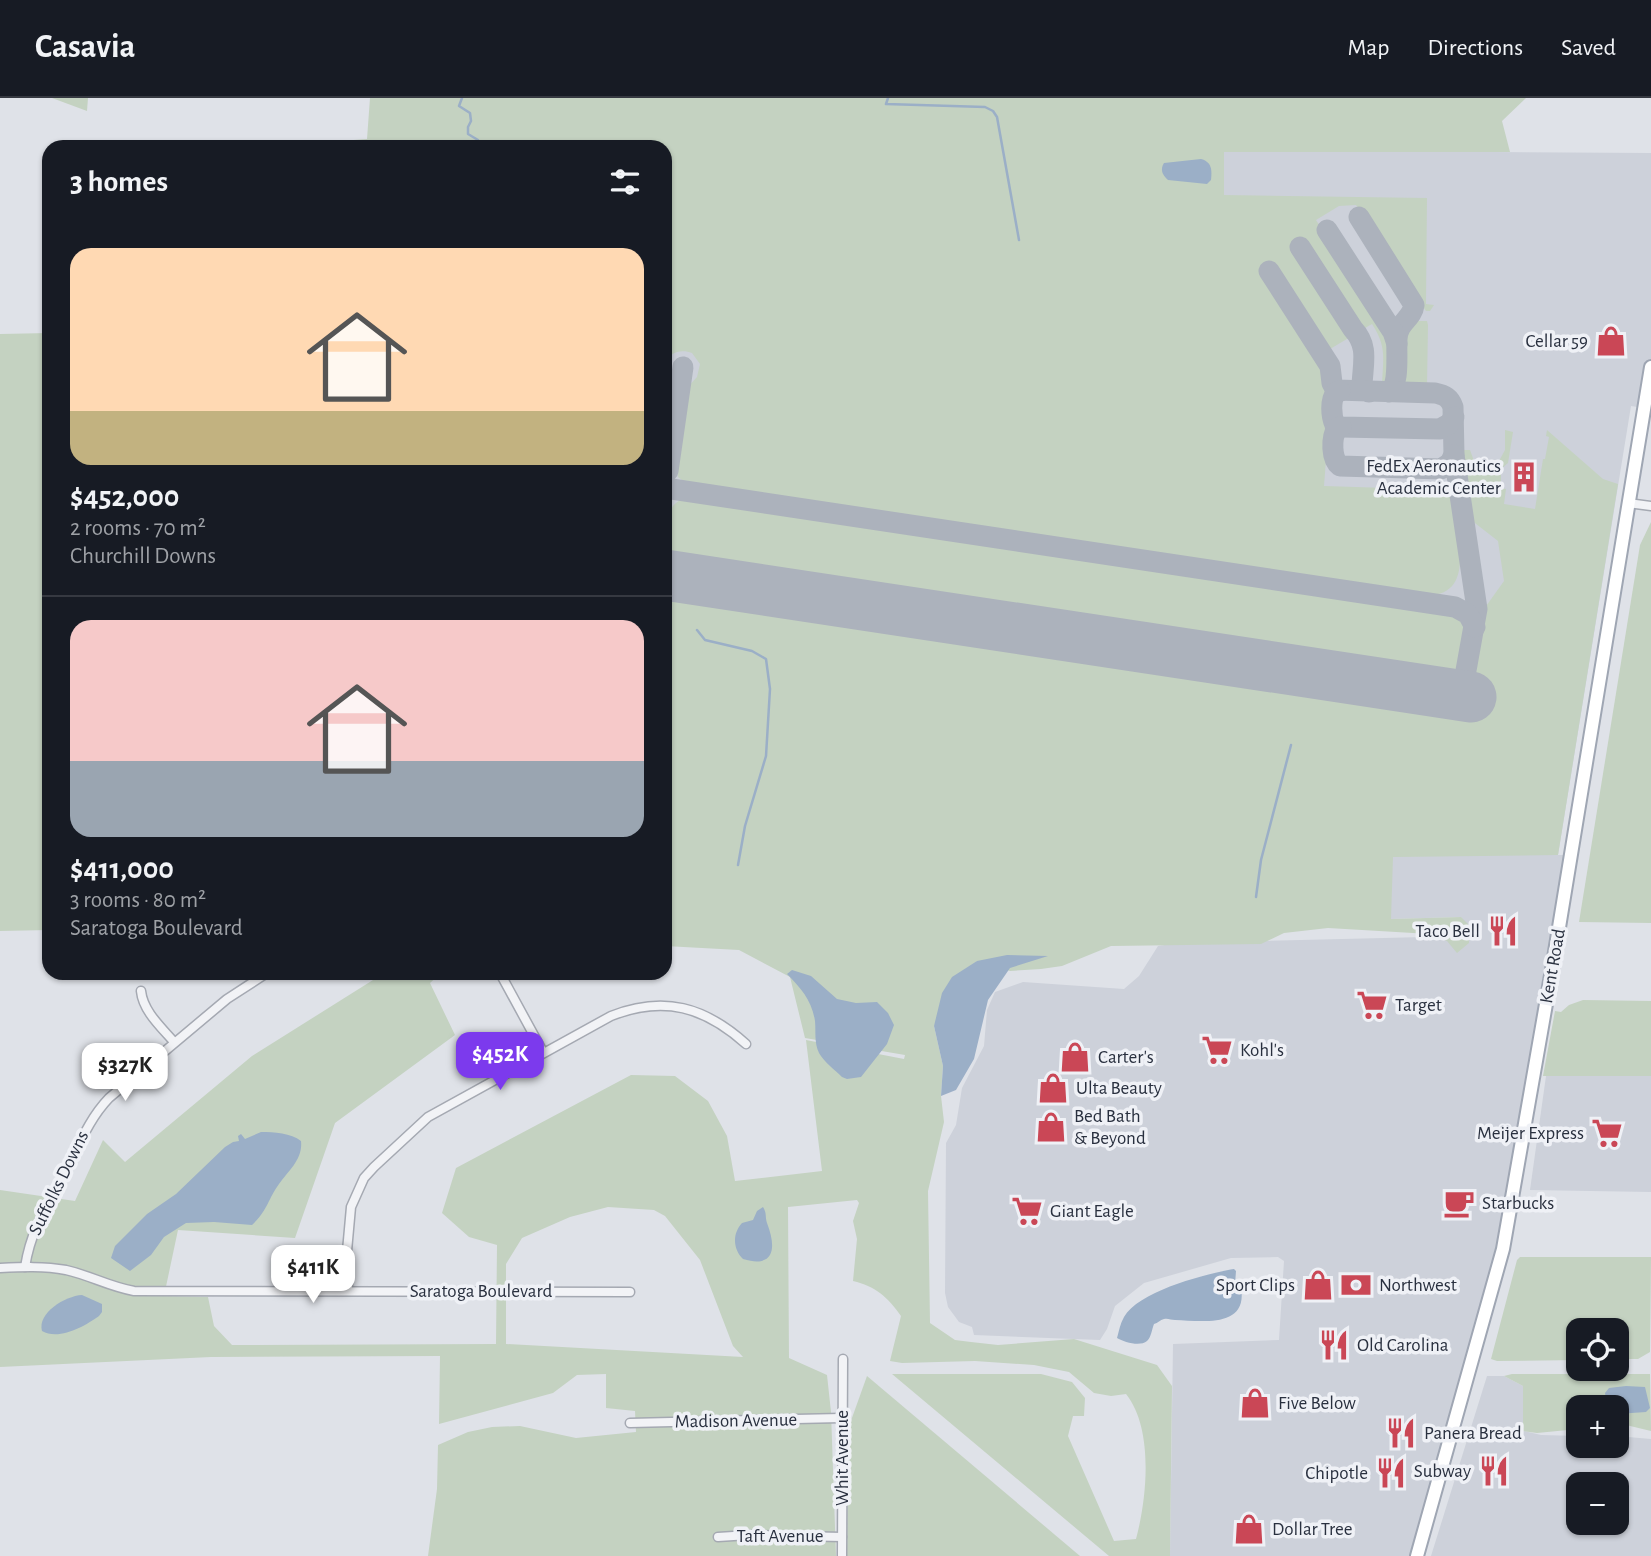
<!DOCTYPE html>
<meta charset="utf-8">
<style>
:root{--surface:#171b24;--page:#242831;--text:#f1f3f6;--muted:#9ea1a6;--line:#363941;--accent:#7c3aed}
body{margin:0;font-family:"Alegreya Sans",sans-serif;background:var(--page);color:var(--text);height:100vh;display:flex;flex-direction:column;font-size:26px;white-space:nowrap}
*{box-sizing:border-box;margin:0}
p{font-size:23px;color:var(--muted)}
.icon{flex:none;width:38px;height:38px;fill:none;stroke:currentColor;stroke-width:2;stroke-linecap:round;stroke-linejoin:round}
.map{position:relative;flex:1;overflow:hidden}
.panel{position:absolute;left:42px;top:42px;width:630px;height:840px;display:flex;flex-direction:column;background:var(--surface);border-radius:21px;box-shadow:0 2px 5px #0004}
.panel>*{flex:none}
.tools{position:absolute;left:1566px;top:1220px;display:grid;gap:14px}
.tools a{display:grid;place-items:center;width:63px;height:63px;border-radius:14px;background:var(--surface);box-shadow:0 2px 5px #0004;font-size:35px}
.price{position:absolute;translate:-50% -60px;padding:0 16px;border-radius:14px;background:#fff;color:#222;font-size:23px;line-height:46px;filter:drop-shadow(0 2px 4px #0008)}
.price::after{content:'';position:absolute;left:50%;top:42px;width:21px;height:16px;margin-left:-10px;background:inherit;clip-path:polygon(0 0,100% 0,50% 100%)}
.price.current{background:var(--accent);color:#fff}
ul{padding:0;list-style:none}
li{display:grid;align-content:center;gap:14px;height:371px;padding:0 28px}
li+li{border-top:2px solid var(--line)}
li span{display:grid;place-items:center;height:217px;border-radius:21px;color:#555}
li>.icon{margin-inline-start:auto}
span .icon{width:126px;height:126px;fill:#fffc;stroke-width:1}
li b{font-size:30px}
h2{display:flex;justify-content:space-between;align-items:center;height:84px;padding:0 28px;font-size:30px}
header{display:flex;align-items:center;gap:42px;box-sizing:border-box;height:98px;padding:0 35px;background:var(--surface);border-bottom:2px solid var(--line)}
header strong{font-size:33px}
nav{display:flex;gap:38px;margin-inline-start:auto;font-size:24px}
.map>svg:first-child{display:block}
.built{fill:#cdd1da;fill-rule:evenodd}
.green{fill:#c4d2c1;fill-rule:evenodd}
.water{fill:#9bafc7}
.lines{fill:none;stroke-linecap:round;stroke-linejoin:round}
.stream{stroke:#9bafc7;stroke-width:2.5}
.taxiway{stroke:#acb2bc;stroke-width:21}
.runway{stroke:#acb2bc;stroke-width:51}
.minor-casing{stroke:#a5a9b2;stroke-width:11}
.primary-casing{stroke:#9fa6b3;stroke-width:16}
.minor{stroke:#f2f3f6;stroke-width:8}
.primary{stroke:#fff;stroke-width:12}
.labels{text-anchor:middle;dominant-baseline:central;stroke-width:7;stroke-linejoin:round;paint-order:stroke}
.poi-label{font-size:19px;fill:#29303f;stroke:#eff1f6;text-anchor:start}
.street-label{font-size:19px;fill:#29303f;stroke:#eff1f6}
</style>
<header>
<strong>Casavia</strong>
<nav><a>Map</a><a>Directions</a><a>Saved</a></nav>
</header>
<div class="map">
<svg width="1651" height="1458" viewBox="0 0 1651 1458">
<rect width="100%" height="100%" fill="#dfe2e8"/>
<g class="built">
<path d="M1360,53L1651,55V269L1644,310L1631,308L1558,757H1569L1545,902L1492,1176L1415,1458H1170L1173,1246L1279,1242L1284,1163L1278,1159L1231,1160L1144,1185L1115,1208L1107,1231L1100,1242L974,1237L972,1229L959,1224L948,1209L945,1195L946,1045L956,1027L962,990L984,948L987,912L995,894L1023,884L1124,891L1139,878L1158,848L1177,845L1466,838L1461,819L1390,821L665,803V207L1224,54Z"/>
<path d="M1546,978H1651V1094L1530,1092Z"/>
<path d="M1487,1278H1504L1523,1288L1524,1333L1541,1337L1578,1338V1348H1617V1338L1651,1341V1458H1431ZM1578,1386H1617V1424H1578Z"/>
</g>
<g class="green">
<path d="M52,0H88L87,13Z"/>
<path d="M370,0H1526L1502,23L1510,54H1224V97L1427,100L1426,206L1434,207L1430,213H1426L1421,206L1356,107L1339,108L1316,122L1389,237L1391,249L1388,287H1382C1383,260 1387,249 1372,226L1358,234L1303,147L1297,151L1352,238L1325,254L1270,169L1264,173L1324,267L1327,349L1324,388L1451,392C1455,403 1456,417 1457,429C1462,459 1467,501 1422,497L687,386L678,379L676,367L686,291L697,279L700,266L692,255C679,250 664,256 666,272C666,280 673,285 672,294C671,310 667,327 665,344V49H331L340,43L367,41Z"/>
<path d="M1417,223H1427L1428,227L1427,288L1405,287L1402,283L1405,231L1410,226Z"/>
<path d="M49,235V832L0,833V236Z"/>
<path d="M1505,332L1513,334L1508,365L1501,371V390L1506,391L1504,406L1535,411L1543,361H1545L1549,339L1546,338L1547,332L1603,381L1618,386L1558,757L1393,759L1391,821L1461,819L1469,827V845L1457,855L1447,843L1430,836L1328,830L1284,835L1261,846L1111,848L1062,868L1041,871L1010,873L977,863L934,928L943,968L941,998L944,1024L928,1093L930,1225L955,1242L971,1244L998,1247L1074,1241L1157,1267L1172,1288L1170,1458H1109L892,1276H1041L1072,1284L1085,1300L1084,1318H1073L1068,1338L1114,1443L1136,1441C1147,1400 1154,1331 1126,1296L1111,1298L1094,1295L1069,1274L1034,1267L975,1263L902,1265L890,1263L901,1218C888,1199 875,1188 853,1183L857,1141L853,1123L859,1105L857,1102L788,1109L789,1260L827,1277L831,1314L836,1458H428L437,1391L438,1347L468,1334L492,1329L520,1328L576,1340L636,1334L635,1313L606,1310V1276L577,1277L553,1295L439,1326L440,1258L211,1259L0,1269V1092L75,1103L103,1042L125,1064L252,958L381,877L385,875H441L430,885L455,937L335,1025L295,1140L178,1132L164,1198L208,1199L214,1228L232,1247L496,1246L497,1147L469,1139L442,1115L456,1070L631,977L675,978L708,1003L727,1038L735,1083L822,1073L806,942L904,961L905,957L805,940L790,879L739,852L665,848V487L1469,609L1484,511L1504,483L1498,443L1471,422L1461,352H1470L1474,363L1487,366L1499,363L1505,352ZM608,1109L654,1112L665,1118L700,1162L733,1248L743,1259L506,1246V1166L522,1140L570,1119Z"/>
<path d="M686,400L1451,515C1457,517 1462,518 1465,524C1470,531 1463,571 1457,577C1453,582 1448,583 1442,582L674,467L665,456C665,437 663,405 686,400Z"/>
<path d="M1651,424V825L1579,824L1640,447Z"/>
<path d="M1583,902L1651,903V978H1543L1555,913L1561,914L1569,907Z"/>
<path d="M1520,1159H1651L1650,1254L1638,1261H1617V1232H1578V1262L1497,1263L1491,1261L1517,1162Z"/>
<path d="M1512,1276H1650L1651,1333L1626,1327L1617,1328V1309H1578V1331L1537,1335L1523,1333V1288L1504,1278Z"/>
<path d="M867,1278L1080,1458H847L848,1331Z"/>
</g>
<g class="water">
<path d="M1201,61C1212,64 1212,72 1211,82L1207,86L1168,82C1162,77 1160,71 1164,65Z"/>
<path d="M1007,857L1048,858L1010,870L988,902L974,961L956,992L941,998L943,968L934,928L942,895L952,879L977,863Z"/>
<path d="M792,872L811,878L837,901L856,905L877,904L888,915L894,927L887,946L861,979L847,981L842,979C835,972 824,964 819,955C814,944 816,934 815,923C812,903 801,890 787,876Z"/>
<path d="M261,1034C274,1034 291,1035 301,1043C303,1061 289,1072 279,1086C268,1101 268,1112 252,1127L214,1124L186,1125L164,1139L151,1157L130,1173L111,1160L115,1148L147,1116L176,1096L225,1049L233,1044L239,1043L238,1038L241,1036L245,1041Z"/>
<path d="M763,1109C767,1115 765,1119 767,1125C776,1148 776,1171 743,1161C733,1151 732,1136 742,1125L753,1122L757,1113Z"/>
<path d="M1234,1171L1236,1173L1235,1186L1241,1190C1248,1230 1202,1223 1175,1222C1171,1222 1168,1220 1164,1221C1160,1222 1158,1225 1154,1226C1152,1231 1151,1240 1147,1243C1140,1249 1124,1244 1117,1240C1119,1233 1120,1226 1124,1219C1139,1193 1205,1176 1234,1171Z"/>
<path d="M82,1197L102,1206V1214L99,1218C85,1228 59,1243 42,1233C37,1215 65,1198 82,1197Z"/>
<path d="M1626,1288L1645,1289L1650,1310L1646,1314L1617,1316V1309H1607L1605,1295L1609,1290Z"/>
</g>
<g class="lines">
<g class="stream">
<path d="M462,0L459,8L470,15L471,23L468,29V36L478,42L479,49"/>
<path d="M888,0L886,6L985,9L993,13L997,19L1019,142"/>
<path d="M697,532L705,542L752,553L766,561L770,591L766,658L745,728L738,767"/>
<path d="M1256,799L1261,762L1291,647"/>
</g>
<g class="taxiway">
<path d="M1359,119L1414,207C1412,222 1398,223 1397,241C1396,254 1400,287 1389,294"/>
<path d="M1327,132L1393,234L1397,246"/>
<path d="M1300,149L1353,231C1369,248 1363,265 1362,287L1369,294"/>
<path d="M1269,173L1330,268L1332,285L1336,292L1435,295C1445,297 1450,300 1453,309L1454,357L1477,511L1465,578L1455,588L1431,592"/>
<path d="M1340,293L1336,295C1330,302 1331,318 1335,327L1341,329L1440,331L1449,326L1454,319"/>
<path d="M1341,329L1337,330C1331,340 1331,361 1340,368L1441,371L1450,365L1454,357"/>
<path d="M668,373L683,269"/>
<path d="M665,390L1455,509L1468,516L1475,529"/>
<path d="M665,471L679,479"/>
</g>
<path class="runway" d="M665,477L1471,599"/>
<g class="minor-casing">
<g id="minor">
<path d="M1628,405L1651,408"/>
<path d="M500,875L543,954"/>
<path d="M141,893C143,913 161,929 174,944"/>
<path d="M25,1169C31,1131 47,1108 65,1075C79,1048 88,1022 109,1000L227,901L267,875"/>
<path d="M0,1170C22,1169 44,1168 66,1172C89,1177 110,1189 134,1193L630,1194"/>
<path d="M348,1192L347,1153L351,1109L364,1080L374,1069L428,1019L611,918C664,897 705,909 746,946"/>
<path d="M630,1325L841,1320"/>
<path d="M718,1439L749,1437L842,1439"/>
<path d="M842,1458L843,1261"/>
</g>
</g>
<g class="primary-casing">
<path id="primary" d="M1417,1458L1503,1151L1553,866L1651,269"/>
</g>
<use href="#minor" class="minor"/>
<use href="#primary" class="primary"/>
</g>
<defs>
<g id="shop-bare" transform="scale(2.415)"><path d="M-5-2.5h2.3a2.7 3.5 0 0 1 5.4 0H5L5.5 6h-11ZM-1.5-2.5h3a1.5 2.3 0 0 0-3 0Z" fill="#ca4756" stroke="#eff1f6" stroke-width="2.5" paint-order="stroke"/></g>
<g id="building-bare" transform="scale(2.415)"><path d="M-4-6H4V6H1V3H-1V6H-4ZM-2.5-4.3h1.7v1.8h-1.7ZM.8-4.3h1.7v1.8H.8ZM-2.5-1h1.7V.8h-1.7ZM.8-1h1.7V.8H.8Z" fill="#ca4756" stroke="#eff1f6" stroke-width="2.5" paint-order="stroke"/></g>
<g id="restaurant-bare" transform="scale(2.415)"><path d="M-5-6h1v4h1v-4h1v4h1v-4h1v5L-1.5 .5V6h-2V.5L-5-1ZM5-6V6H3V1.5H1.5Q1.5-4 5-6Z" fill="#ca4756" stroke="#eff1f6" stroke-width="2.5" paint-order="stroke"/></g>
<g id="supermarket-bare" transform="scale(2.415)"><path d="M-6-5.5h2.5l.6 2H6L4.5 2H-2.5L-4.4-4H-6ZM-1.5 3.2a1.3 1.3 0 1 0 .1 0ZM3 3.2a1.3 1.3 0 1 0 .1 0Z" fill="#ca4756" stroke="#eff1f6" stroke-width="2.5" paint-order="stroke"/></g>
<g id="cafe-bare" transform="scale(2.415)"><path d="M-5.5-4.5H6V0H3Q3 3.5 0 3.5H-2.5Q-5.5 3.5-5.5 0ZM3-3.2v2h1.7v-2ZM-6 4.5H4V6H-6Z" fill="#ca4756" stroke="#eff1f6" stroke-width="2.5" paint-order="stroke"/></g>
<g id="bank-bare" transform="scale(2.415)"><path d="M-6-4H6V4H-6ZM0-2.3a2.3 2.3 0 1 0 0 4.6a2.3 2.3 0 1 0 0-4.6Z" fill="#ca4756" stroke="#eff1f6" stroke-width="2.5" paint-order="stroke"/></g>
</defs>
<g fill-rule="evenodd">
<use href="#shop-bare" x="1611" y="243"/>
<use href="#building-bare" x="1524" y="379"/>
<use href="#restaurant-bare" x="1503" y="833"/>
<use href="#supermarket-bare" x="1372" y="907"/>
<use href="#supermarket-bare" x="1217" y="952"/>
<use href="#shop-bare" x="1075" y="959"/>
<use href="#shop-bare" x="1053" y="990"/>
<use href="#shop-bare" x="1051" y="1029"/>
<use href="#supermarket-bare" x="1607" y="1035"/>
<use href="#cafe-bare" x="1459" y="1105"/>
<use href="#supermarket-bare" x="1027" y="1113"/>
<use href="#shop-bare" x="1318" y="1187"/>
<use href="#bank-bare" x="1356" y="1187"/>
<use href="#restaurant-bare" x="1334" y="1247"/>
<use href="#shop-bare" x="1255" y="1305"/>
<use href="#restaurant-bare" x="1401" y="1335"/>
<use href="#restaurant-bare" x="1494" y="1373"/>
<use href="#restaurant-bare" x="1391" y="1375"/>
<use href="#shop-bare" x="1249" y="1431"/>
</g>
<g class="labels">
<g class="poi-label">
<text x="1588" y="243" text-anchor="end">Cellar 59</text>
<text x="1501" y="368" text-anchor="end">FedEx Aeronautics<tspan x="1501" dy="22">Academic Center</tspan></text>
<text x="1480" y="833" text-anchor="end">Taco Bell</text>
<text x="1395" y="907">Target</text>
<text x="1240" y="952">Kohl's</text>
<text x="1098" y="959">Carter's</text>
<text x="1076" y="990">Ulta Beauty</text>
<text x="1074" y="1018">Bed Bath<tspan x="1074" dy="22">&amp; Beyond</tspan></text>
<text x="1584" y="1035" text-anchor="end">Meijer Express</text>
<text x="1482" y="1105">Starbucks</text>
<text x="1050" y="1113">Giant Eagle</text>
<text x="1295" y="1187" text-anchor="end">Sport Clips</text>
<text x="1379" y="1187">Northwest</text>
<text x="1357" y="1247">Old Carolina</text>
<text x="1278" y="1305">Five Below</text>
<text x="1424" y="1335">Panera Bread</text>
<text x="1471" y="1373" text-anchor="end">Subway</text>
<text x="1368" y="1375" text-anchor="end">Chipotle</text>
<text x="1272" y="1431">Dollar Tree</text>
</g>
<g class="street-label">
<text transform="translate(1553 868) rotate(-80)">Kent Road</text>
<text transform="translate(59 1085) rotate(-64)">Suffolks Downs</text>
<text x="481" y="1193">Saratoga Boulevard</text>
<text transform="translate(736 1323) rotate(-1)">Madison Avenue</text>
<text transform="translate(842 1360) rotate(-90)">Whit Avenue</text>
<text x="780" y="1438">Taft Avenue</text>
</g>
</g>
</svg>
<div class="tools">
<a><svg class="icon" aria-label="locate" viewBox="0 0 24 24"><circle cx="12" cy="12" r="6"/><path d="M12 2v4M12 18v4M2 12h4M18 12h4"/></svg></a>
<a>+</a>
<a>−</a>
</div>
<b class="price current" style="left:500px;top:994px">$452K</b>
<b class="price" style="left:125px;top:1005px">$327K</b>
<b class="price" style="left:313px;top:1207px">$411K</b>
<section class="panel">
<h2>3 homes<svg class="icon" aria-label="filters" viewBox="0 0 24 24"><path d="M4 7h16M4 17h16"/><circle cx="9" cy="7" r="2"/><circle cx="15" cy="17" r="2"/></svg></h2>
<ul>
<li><span style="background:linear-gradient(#ffd9b3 75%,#c2b280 0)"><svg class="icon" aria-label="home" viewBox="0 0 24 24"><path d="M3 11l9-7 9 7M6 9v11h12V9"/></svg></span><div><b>$452,000</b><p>2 rooms · 70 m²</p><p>Churchill Downs</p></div></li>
<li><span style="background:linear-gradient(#f6c9c9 65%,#9aa5b1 0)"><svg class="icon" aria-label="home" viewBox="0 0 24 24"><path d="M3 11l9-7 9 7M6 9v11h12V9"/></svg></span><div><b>$411,000</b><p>3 rooms · 80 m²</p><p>Saratoga Boulevard</p></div></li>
</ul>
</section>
</div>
